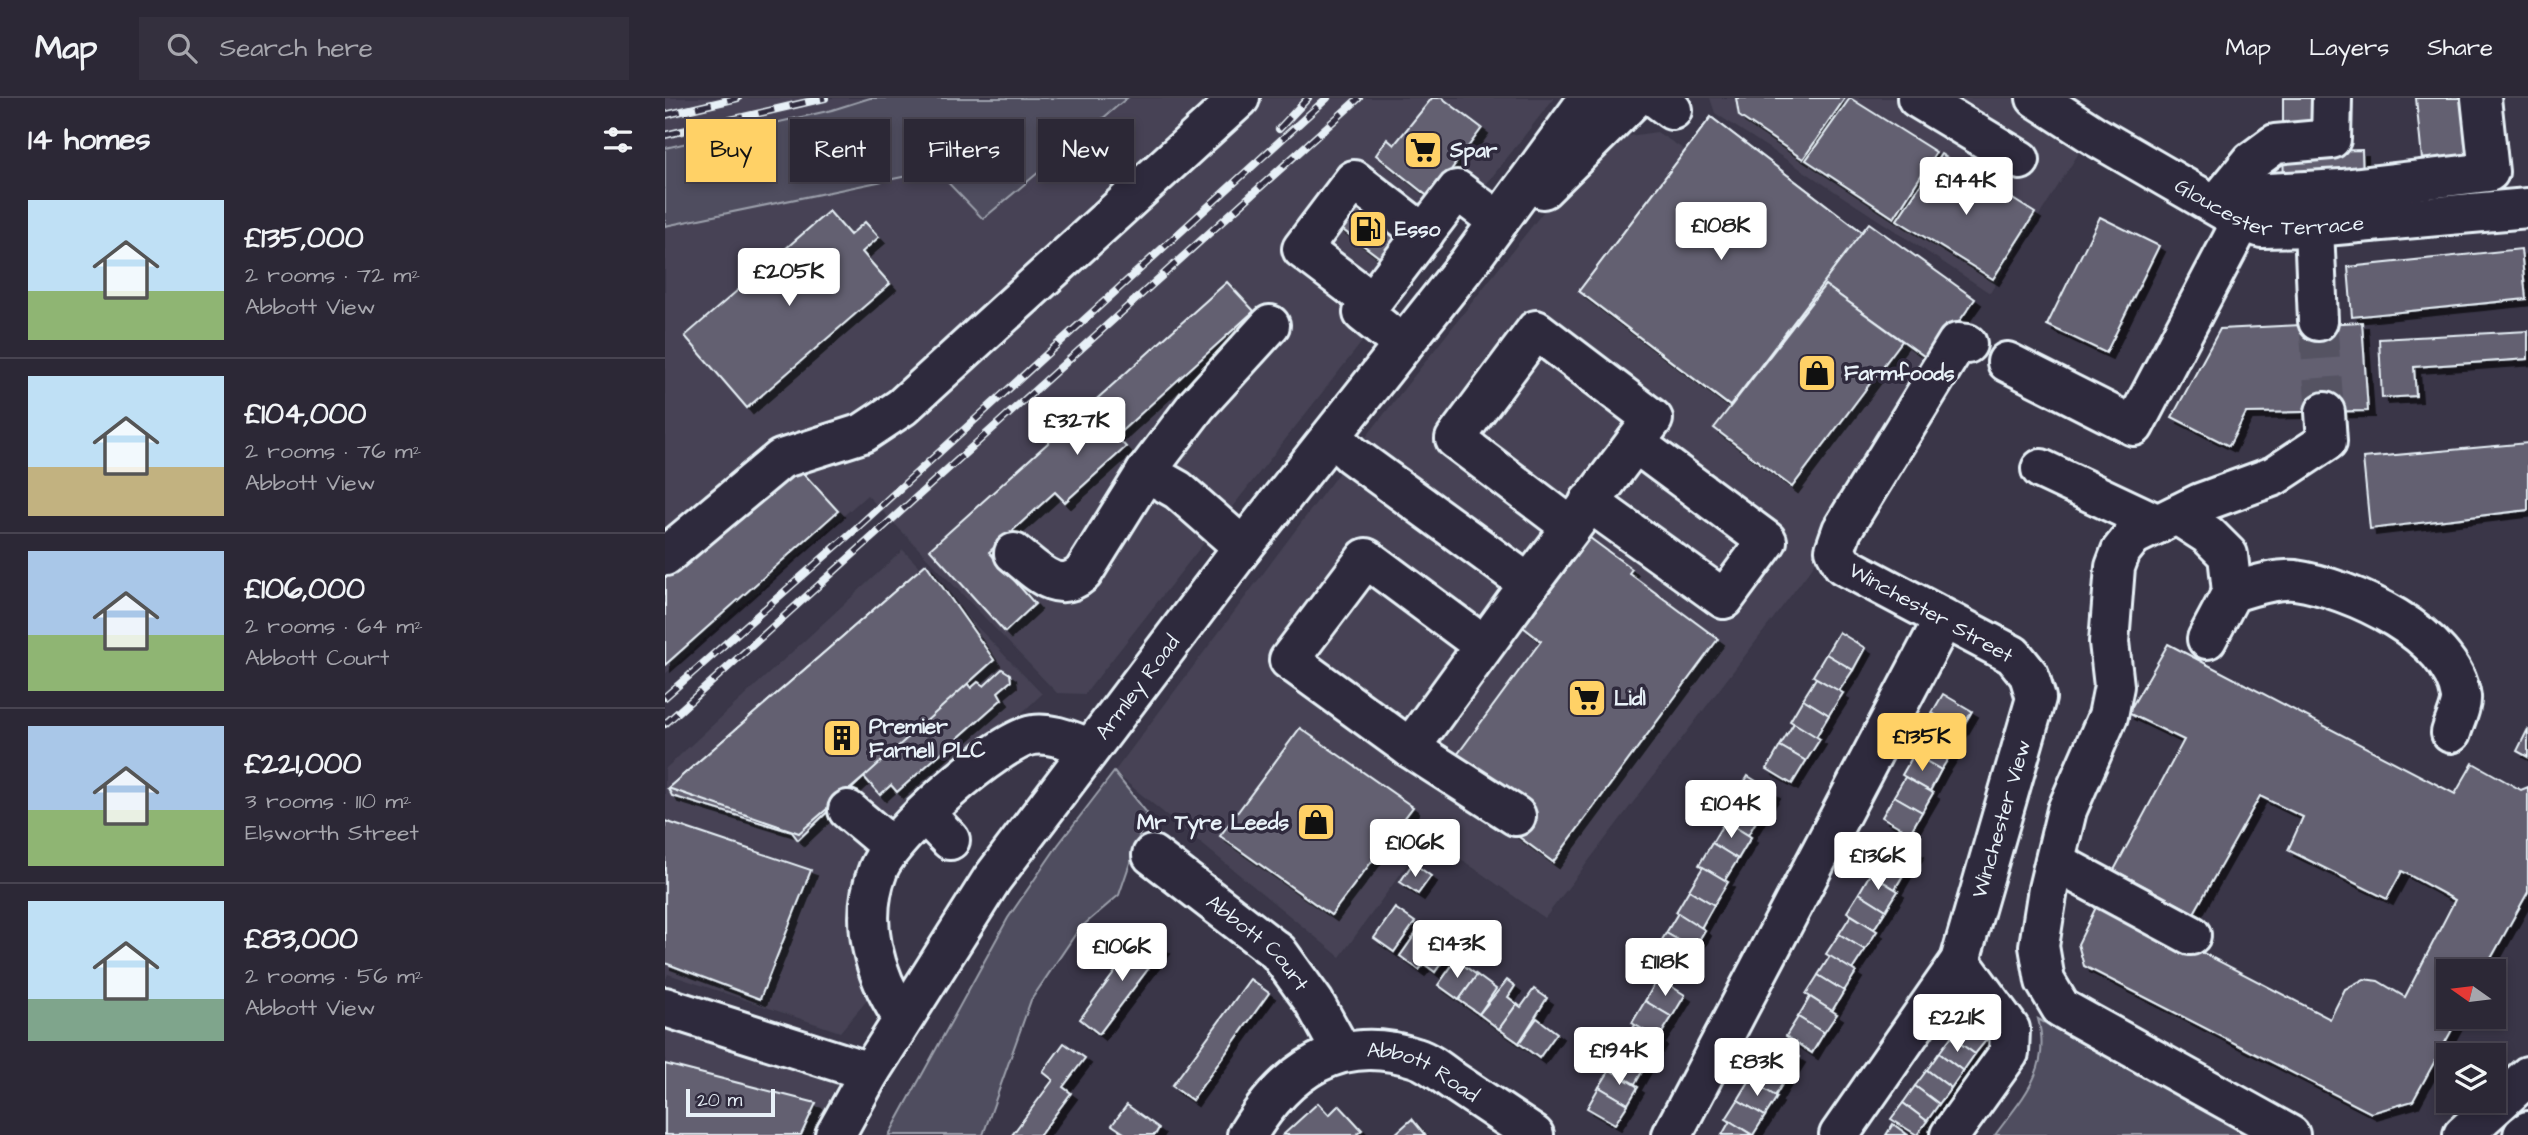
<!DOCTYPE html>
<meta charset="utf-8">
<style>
:root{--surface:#2c2836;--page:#34303e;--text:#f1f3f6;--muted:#a6a6ad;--line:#484451;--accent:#ffd166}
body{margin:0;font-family:"Architects Daughter",sans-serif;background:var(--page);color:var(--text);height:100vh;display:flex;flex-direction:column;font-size:26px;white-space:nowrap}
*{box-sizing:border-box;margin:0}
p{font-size:23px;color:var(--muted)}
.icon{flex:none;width:38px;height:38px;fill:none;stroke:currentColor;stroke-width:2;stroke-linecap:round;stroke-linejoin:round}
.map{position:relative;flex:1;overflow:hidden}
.side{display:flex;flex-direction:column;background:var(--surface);width:665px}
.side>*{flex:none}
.guide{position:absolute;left:21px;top:21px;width:665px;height:63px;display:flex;gap:14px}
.needle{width:46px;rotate:284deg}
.buttons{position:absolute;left:1771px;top:861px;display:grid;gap:14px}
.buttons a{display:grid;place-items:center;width:70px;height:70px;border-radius:0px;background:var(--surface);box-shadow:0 4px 10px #0003,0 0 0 2px var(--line);font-size:35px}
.scale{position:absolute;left:21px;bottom:18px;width:89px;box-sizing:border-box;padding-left:7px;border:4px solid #e8f1f8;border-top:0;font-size:19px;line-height:24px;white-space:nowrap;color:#e8f1f8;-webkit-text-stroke:5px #2f2a3d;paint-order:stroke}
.price{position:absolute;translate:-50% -60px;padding:0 16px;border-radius:7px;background:#fff;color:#222;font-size:23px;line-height:46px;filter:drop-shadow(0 2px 4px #0008)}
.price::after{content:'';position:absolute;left:50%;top:42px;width:21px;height:16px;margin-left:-10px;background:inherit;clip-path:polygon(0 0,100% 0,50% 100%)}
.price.current{background:var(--accent);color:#111}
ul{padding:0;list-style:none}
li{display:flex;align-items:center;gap:21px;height:175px;padding:0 28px}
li+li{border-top:2px solid var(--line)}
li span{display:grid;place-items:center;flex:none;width:196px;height:140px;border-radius:0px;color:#555}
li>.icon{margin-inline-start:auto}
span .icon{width:84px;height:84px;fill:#fffc;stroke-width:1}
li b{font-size:30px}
h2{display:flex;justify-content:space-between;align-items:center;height:84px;padding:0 28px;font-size:30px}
.chip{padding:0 24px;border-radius:0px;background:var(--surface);box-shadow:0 4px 10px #0003,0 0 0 2px var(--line);font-size:24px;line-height:63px}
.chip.current{background:var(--accent);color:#111}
header{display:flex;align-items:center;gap:42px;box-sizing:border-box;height:98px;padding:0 35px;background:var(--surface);border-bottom:2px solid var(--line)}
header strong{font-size:33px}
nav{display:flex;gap:38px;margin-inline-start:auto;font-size:24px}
.search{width:490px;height:63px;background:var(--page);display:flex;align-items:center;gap:18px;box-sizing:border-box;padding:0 24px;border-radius:0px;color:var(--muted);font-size:26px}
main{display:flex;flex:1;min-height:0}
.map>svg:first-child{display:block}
.built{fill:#464354}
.green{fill:#504e5f;stroke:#9ca0ac;stroke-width:2}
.building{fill:#636171;stroke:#e8f1f8;stroke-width:2;filter:url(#shadow)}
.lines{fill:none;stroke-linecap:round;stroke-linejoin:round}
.minor-tunnel{stroke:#545262;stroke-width:38;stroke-dasharray:38 19;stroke-linecap:butt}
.minor-casing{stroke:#e8f1f8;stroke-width:44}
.major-casing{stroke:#e8f1f8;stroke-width:44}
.minor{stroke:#2f2a3d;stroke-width:38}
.major{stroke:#2f2a3d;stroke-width:38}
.rail-casing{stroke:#e8f1f8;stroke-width:8}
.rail{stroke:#2f2a3d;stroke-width:5;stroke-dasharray:16;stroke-linecap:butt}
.labels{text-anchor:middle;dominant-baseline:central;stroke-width:7;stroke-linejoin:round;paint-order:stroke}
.poi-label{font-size:21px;font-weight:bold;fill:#e8f1f8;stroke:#2f2a3d;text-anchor:start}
.street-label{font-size:21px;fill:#e8f1f8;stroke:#2f2a3d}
</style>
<header>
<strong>Map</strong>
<div class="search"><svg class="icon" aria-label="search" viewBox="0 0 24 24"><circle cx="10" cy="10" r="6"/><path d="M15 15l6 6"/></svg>Search here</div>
<nav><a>Map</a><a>Layers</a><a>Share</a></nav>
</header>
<main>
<section class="side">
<h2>14 homes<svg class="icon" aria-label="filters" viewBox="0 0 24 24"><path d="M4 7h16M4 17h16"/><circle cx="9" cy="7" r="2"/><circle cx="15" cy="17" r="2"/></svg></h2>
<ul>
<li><span style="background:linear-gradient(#bfe0f5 65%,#8fb573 0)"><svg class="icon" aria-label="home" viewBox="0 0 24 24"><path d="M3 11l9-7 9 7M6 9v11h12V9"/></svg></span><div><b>£135,000</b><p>2 rooms · 72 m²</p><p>Abbott View</p></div></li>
<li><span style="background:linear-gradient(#bfe0f5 65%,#c2b280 0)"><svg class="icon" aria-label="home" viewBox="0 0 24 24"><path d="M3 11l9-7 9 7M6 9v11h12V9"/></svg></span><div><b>£104,000</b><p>2 rooms · 76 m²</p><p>Abbott View</p></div></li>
<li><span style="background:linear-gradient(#a9c7e8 60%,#8fb573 0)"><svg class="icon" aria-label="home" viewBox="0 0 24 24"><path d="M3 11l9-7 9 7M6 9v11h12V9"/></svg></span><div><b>£106,000</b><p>2 rooms · 64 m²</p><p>Abbott Court</p></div></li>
<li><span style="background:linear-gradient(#a9c7e8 60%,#8fb573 0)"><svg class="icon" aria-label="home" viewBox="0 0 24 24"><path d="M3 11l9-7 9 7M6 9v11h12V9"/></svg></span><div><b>£221,000</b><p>3 rooms · 110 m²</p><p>Elsworth Street</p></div></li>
<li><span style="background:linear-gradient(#bfe0f5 70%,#7fa58c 0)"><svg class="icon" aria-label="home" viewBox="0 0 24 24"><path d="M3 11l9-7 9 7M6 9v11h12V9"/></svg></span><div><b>£83,000</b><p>2 rooms · 56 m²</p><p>Abbott View</p></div></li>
</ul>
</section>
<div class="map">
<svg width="1863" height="1037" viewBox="0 0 1863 1037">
<defs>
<filter id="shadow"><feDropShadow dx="6" dy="6" stdDeviation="0" flood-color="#0009"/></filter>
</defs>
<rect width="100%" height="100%" fill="#3a3648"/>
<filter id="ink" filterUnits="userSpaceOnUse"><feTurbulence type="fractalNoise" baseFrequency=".0143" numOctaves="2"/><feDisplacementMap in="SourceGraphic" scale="14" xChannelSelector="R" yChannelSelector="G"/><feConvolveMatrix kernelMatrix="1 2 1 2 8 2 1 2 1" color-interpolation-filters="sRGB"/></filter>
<g filter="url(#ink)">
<g class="built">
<path d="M0,0H205L167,12L0,50Z"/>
<path d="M462,0H889L420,596L392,595L202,397L0,576V128L271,72L318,121Z"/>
<path d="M1045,0H1351L1417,50L1325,195L1050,15Z"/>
<path d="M992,34L1295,231L1146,471L880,820L763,738L675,859L449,674L687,357L919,62L950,40Z"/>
<path d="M238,452L377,596L206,756L189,839L204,900L175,934L3,876L0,883V671Z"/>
<path d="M5,929L177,976L146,1037H0V930Z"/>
</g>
<g class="green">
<path d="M205,0H462L318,121L271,72L0,128V50L167,12Z"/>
<path d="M449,674L482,715L454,797L414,831L366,902L318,1037H224L343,820L393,747Z"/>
<path d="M1373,921L1586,1037H1330C1358,999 1387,971 1373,921Z"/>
</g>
<g class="building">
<path d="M767,0H777L817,30L765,100L711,57L722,41L729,47Z"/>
<path d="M1071,0H1180L1138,61L1074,18Z"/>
<path d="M1185,0L1271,54L1229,120L1141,62Z"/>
<rect x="1618" y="0" width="40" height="37"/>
<path d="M1751,0H1808L1813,66L1758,72Z"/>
<path d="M1046,19L1197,134L1204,125L1310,201L1266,263L1160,187L1065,308L914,193Z"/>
<path d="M1046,19L1197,134L1065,308L914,193Z"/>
<path d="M1697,52L1698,82L1619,84L1618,54Z"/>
<path d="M1276,56L1370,115L1328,181L1232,122Z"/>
<path d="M673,88L745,142L726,168L654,114Z"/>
<path d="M164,113L185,137L200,124L214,139L197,154L225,186L82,310L20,238Z"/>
<path d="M1435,119L1494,148L1441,255L1382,227Z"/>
<path d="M1856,151L1861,201L1687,219L1683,169Z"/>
<path d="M562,184L589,213L451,338L461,349L400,404L390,394L324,454L370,506L340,534L265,451Z"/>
<path d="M1160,187L1237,243L1127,389L1049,330Z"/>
<path d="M1697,224L1703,313L1581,315L1564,348L1507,319L1555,231Z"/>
<path d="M1863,233V261L1749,269L1751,298L1717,300L1714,241Z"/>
<path d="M1863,345V412L1705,431L1698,360Z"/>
<path d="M128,364L173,413L0,567V477Z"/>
<path d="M925,440L967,471L964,475L1053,541L888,764L842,730L859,707L792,657L876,543L858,529Z"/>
<path d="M261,466L325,563L302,585L306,590L313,584L319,588L337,571L345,576L346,583L333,594L337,601L232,694L226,687L215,697L199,679L133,742L127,734L7,698L3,690Z"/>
<path d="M261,466L329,562L199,679L134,735L3,690Z"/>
<path d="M1174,534L1200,550L1188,572L1161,556Z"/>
<path d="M1503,546L1790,696L1808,665L1856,692L1863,689V794L1819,873H1783V919H1794L1748,1003L1706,1015L1419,868L1413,846L1435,801L1665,921L1680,891L1699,881L1713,883L1740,899L1790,802L1737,773L1722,801L1623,752L1638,719L1595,698L1529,815L1449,772L1519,642L1463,615Z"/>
<path d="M1161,556L1188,572L1174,593L1148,578Z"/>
<path d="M1151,580L1178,595L1164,617L1138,601Z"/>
<path d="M1278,596L1307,613L1296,632L1267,615Z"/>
<path d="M1138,601L1164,617L1151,639L1125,623Z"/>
<path d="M1267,615L1296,632L1285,651L1256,634Z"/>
<path d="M1129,625L1155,641L1141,663L1115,648Z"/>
<path d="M635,630L748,709L666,817L555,738Z"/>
<path d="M1863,631V659L1852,653Z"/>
<path d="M1260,637L1288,653L1276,672L1249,656Z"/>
<path d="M1115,648L1141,663L1127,686L1102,671Z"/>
<path d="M1249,656L1276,672L1265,693L1237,677Z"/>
<path d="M1083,678L1109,694L1096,715L1070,700Z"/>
<path d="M1240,679L1268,695L1257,714L1229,698Z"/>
<path d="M1229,698L1257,714L1245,735L1217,719Z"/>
<path d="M1070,700L1096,715L1083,737L1057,721Z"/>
<path d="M0,723L146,772L95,901L0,865Z"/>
<path d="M1060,723L1086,739L1073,761L1047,745Z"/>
<path d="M1226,736L1253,753L1241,772L1214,755Z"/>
<path d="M1047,745L1073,761L1060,782L1034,767Z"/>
<path d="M1214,755L1241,772L1230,791L1203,774Z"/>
<path d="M748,765L766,778L753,796L735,784Z"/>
<path d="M1038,769L1063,784L1049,807L1024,792Z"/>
<path d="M1205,776L1233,793L1221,812L1194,795Z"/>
<path d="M1024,792L1049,807L1036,830L1011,814Z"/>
<path d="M1194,795L1221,812L1209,831L1182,814Z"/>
<path d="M730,810L750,824L729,854L709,840Z"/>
<path d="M1013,815L1040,832L1029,851L1001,835Z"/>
<path d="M1186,817L1212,833L1200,852L1174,836Z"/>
<path d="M754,831L785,853L770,874L759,866L754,872L735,858Z"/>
<path d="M479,835L499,850L434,936L415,921Z"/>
<path d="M1001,835L1029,851L1018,870L990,854Z"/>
<path d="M1174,836L1200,852L1187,872L1161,856Z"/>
<path d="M1165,858L1191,874L1179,893L1153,877Z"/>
<path d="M791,862L812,877L794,902L773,887Z"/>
<path d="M812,877L831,891L814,916L794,902Z"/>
<path d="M1153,877L1179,893L1167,913L1141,896Z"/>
<path d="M993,880L1020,897L1007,919L980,903Z"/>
<path d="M585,881L604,895L527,1002L507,988Z"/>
<path d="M842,882L850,888L843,899L852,906L834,931L814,916Z"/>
<path d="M869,891L882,900L854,945L834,931L852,906L856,909Z"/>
<path d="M1145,899L1172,916L1159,935L1133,919Z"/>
<path d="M980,903L1007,919L993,941L967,925Z"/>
<path d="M1133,919L1159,935L1147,955L1121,938Z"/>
<path d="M872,920L892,935L874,960L854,945Z"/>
<path d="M1298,922L1323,940L1310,956L1286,939Z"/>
<path d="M970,927L996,942L983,963L957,947Z"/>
<path d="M1286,939L1310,956L1298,973L1274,955Z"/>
<path d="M1106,942L1134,959L1122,978L1094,961Z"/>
<path d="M399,945L420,960L398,989L406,995L375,1037H347L388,982L378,974Z"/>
<path d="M957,947L983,963L970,986L943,970Z"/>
<path d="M1274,955L1298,973L1286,990L1262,972Z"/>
<path d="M1094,961L1122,978L1110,998L1082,980Z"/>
<path d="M0,966L151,1005L136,1037H0Z"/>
<path d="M945,972L973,989L963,1006L934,989Z"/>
<path d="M1262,972L1286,990L1274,1006L1250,988Z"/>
<path d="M1085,982L1112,999L1100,1018L1073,1002Z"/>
<path d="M1250,988L1274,1006L1262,1023L1238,1005Z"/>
<path d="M934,989L963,1006L950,1026L922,1010Z"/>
<path d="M1073,1002L1100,1018L1088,1037L1061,1021Z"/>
<path d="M653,1005L664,1017L674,1007L697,1032L691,1037H618Z"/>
<path d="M1238,1005L1262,1023L1252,1037L1226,1021Z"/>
<path d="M462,1007L494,1030L490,1037H462L447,1027Z"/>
<path d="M747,1021L760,1037H729Z"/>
<path d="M1065,1023L1087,1037H1057Z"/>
<path d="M1228,1026L1243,1037H1221Z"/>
</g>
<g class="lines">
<path class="minor-tunnel" d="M1653,223L1660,314"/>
<g class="minor-casing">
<g id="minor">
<path d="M991,0L1007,12"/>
<path d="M1252,0L1355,62"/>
<path id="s1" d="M1371,0L1430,38L1577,123L1597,130L1649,129L1863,110"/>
<path d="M1551,107L1587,63L1610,46L1666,41L1667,0"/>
<path d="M1587,126L1603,95L1677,91L1824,74L1816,0"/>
<path d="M1649,129L1653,223"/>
<path d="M707,204L637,151L689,82L759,136"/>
<path d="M738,247L698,215L792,92L833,123"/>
<path d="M1342,264L1469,328L1577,123"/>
<path d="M667,338L687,357L864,486L745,650L624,562L701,460L818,547"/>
<path d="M1376,371L1493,426"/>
<path d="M481,374L532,307L605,227"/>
<path d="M924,404L1059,501L1102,443L970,345"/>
<path d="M1512,417L1543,437L1563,457L1567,494"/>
<path d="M349,455C371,472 392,498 418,475L481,374L513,392L578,449"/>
<path d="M0,458L116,361L198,335L237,309L575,0"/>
<path d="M864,486L988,321L871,232L790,341L905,428"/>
<path d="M1542,541L1567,494C1586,489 1610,480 1630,482C1686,490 1787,536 1796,599C1797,609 1789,624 1786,635"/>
<path d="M745,650L851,718"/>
<path d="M183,712L227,749"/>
<path d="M260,716L285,742"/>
<path id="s2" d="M487,757L613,854L649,904L676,953"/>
<path d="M1390,764L1526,837"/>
<path d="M0,909L205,974"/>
<path d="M238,920C209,877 193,823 213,772C225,739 333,642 368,637C387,634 408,644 425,650"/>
<path id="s3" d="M582,1037C621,973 674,934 751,960C764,964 777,975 788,983C815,1001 842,1019 869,1037"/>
<path d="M1007,1037L1278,522"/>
<path id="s4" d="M1174,1037L1295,863L1371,600L1364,577L1348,557L1178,467L1170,452L1177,432L1292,245L1302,246"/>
<path d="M1285,1037L1344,955L1345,931L1295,863"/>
<path d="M1625,1037L1396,910L1380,883L1374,848L1383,791L1402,712L1443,618L1449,588L1444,544L1450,469L1456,453L1468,438L1535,405L1609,378L1662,343L1660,314"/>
<path d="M1798,1037L1863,978"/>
<path d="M1858,1037L1863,1033"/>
</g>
</g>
<g class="major-casing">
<g id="major">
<path d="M878,91L970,0"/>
<path id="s5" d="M170,1037L205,974L327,781L578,449L804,164L924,0"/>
</g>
</g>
<use href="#minor" class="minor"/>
<use href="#major" class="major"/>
<g class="rail-casing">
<g id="rail">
<path d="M0,17L73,0"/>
<path d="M614,31L643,0"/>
<path d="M0,37L160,0"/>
<path d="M0,599L186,435L662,0"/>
<path d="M0,626L694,0"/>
</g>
</g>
<use href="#rail" class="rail"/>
</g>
</g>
<defs>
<g id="supermarket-square" transform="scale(2.0125)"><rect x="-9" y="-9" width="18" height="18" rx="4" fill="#ffd166" stroke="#2f2a3d"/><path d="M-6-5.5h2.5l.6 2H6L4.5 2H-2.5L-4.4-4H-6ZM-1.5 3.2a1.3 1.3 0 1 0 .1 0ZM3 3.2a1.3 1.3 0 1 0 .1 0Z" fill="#111"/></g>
<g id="fuel-square" transform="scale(2.0125)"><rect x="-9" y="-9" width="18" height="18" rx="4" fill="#ffd166" stroke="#2f2a3d"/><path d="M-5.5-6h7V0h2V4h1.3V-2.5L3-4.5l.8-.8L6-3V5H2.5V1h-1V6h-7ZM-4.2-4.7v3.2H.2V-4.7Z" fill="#111"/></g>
<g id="shop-square" transform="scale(2.0125)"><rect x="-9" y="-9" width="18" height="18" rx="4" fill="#ffd166" stroke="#2f2a3d"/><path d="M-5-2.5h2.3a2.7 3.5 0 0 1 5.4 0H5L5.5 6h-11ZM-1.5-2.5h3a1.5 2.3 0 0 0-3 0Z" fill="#111"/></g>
<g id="building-square" transform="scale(2.0125)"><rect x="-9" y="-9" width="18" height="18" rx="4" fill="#ffd166" stroke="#2f2a3d"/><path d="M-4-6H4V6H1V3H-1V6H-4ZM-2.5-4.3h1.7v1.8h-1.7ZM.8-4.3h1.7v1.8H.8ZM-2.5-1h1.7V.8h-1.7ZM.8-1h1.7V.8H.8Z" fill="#111"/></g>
</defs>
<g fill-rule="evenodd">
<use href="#supermarket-square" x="758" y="52"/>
<use href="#fuel-square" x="703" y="131"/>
<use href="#shop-square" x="1152" y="275"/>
<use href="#supermarket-square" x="922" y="600"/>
<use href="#building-square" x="177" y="640"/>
<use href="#shop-square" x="651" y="724"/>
</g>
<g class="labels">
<g class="poi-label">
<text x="785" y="52">Spar</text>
<text x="730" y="131">Esso</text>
<text x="1179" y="275">Farmfoods</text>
<text x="949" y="600">Lidl</text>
<text x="204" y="628">Premier<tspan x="204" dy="24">Farnell PLC</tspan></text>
<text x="624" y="724" text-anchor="end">Mr Tyre Leeds</text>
</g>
<g class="street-label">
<text stroke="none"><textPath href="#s1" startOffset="264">Gloucester Terrace</textPath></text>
<text transform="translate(1266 515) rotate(29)">Winchester Street</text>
<text stroke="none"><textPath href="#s5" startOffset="541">Armley Road</textPath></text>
<text stroke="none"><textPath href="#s4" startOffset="360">Winchester View</textPath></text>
<text stroke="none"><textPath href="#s2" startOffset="138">Abbott Court</textPath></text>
<text stroke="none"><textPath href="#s3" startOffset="215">Abbott Road</textPath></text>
</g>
</g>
</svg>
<div class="buttons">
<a><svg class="needle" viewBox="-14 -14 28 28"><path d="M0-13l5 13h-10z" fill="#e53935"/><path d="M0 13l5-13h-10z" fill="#a6a6ad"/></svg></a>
<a><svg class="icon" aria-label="layers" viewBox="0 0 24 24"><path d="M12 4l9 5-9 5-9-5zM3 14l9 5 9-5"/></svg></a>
</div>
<div class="scale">20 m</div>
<b class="price" style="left:1301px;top:119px">£144K</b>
<b class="price" style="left:1056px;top:164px">£108K</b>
<b class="price" style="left:124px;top:210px">£205K</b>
<b class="price" style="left:412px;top:359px">£327K</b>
<b class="price current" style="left:1257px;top:675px">£135K</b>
<b class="price" style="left:1066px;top:742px">£104K</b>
<b class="price" style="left:750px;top:781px">£106K</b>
<b class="price" style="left:1213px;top:794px">£136K</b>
<b class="price" style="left:792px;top:882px">£143K</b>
<b class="price" style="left:457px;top:885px">£106K</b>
<b class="price" style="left:1000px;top:900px">£118K</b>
<b class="price" style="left:1292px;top:956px">£221K</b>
<b class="price" style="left:954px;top:989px">£194K</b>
<b class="price" style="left:1092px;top:1000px">£83K</b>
<div class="guide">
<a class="chip current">Buy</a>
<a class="chip">Rent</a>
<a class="chip">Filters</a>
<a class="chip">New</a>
</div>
</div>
</main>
